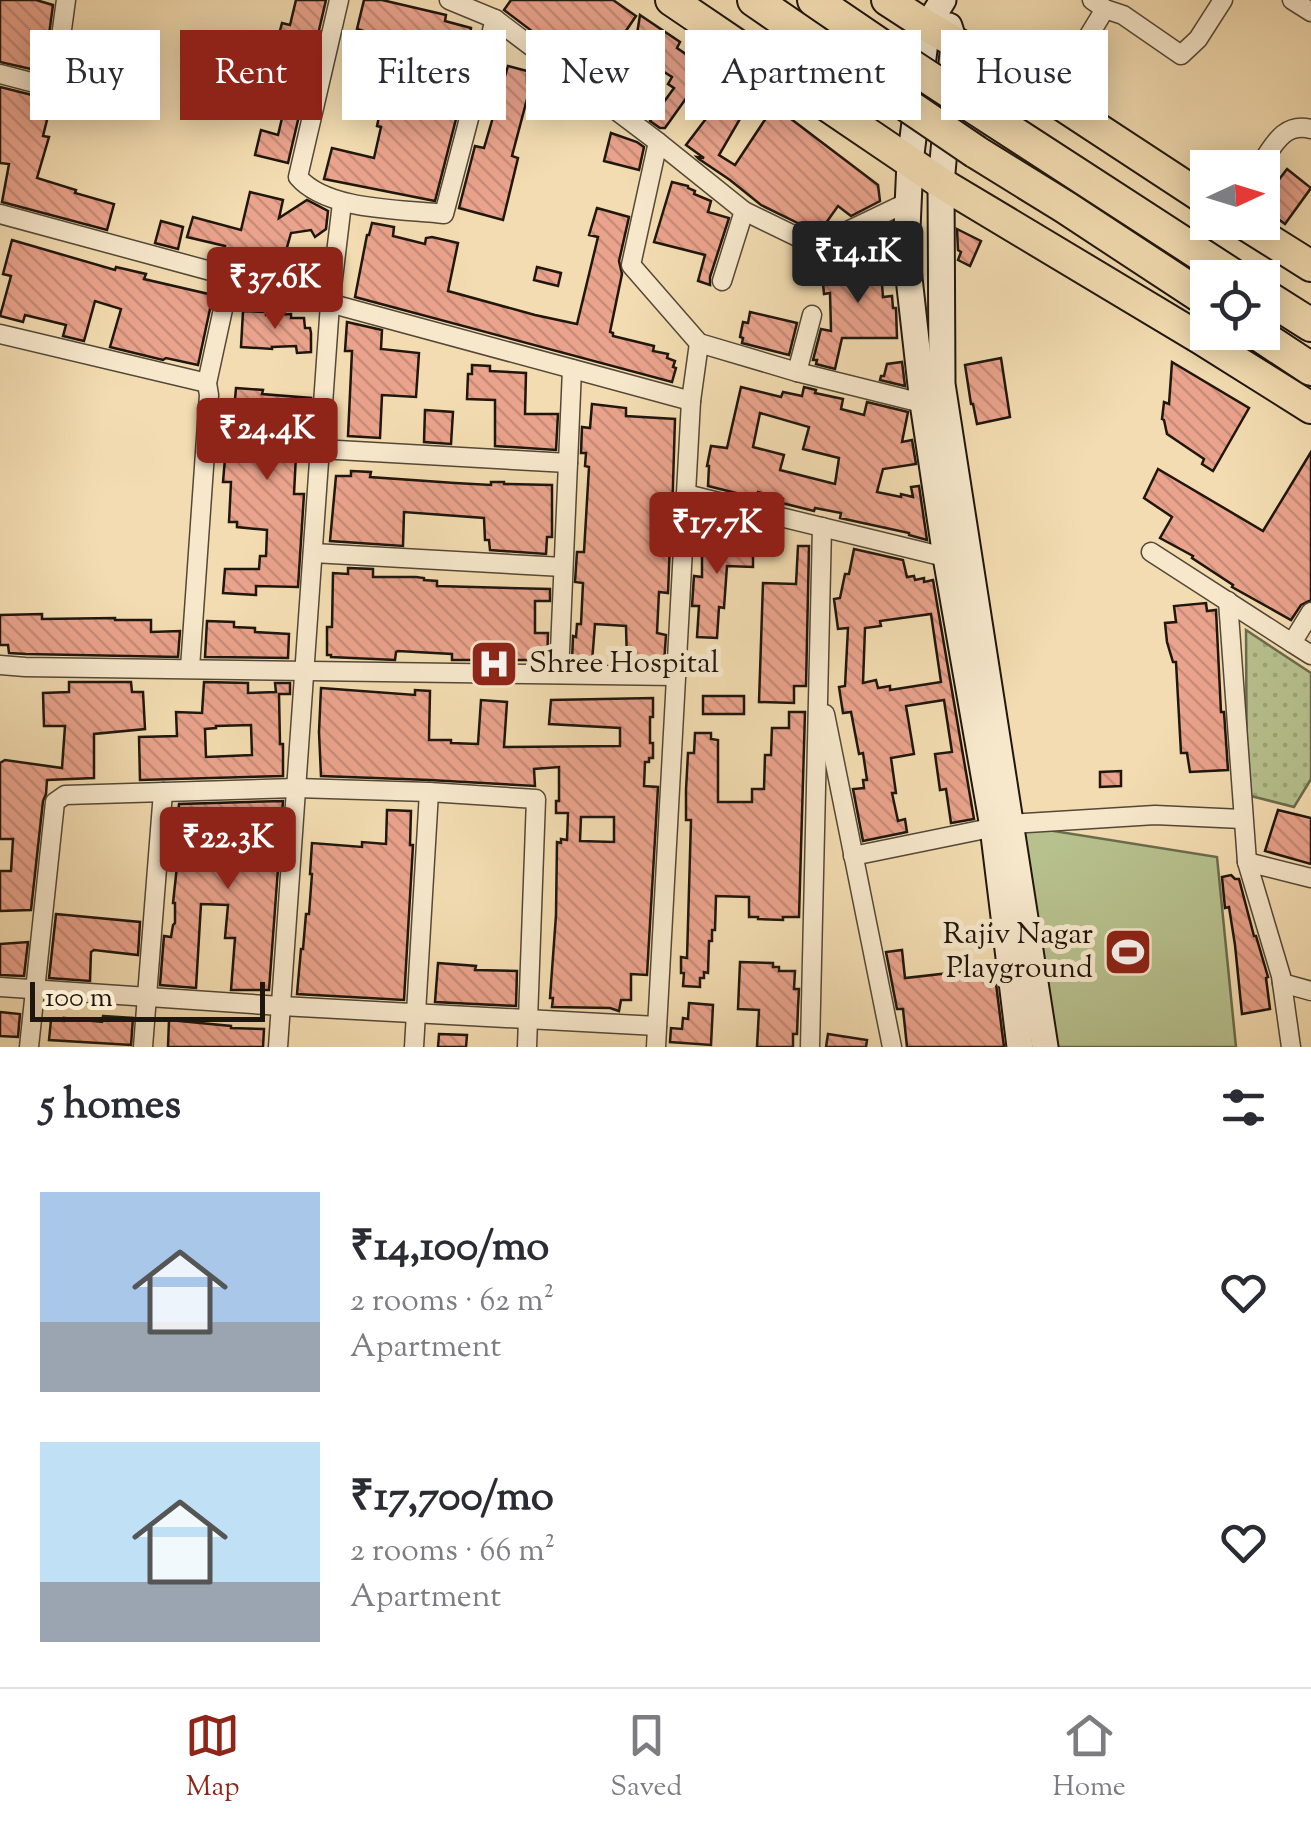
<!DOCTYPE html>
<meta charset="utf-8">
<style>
:root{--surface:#fff;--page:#f2f2f3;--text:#2b2b33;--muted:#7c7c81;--line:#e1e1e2;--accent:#8f2418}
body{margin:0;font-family:"Sorts Mill Goudy",serif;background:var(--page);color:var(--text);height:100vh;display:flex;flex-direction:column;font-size:38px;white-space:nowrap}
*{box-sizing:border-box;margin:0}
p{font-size:32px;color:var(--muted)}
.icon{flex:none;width:55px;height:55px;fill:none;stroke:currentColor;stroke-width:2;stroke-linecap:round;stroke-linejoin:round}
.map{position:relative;height:1047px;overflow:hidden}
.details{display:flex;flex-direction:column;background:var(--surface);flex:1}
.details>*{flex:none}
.guide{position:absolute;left:30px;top:30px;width:1252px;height:90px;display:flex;gap:20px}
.needle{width:65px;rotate:86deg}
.tools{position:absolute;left:1190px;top:150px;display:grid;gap:20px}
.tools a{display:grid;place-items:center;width:90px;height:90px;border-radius:0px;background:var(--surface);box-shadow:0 5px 25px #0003;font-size:50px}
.scale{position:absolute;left:30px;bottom:25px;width:235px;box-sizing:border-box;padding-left:10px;border:5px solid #1f160d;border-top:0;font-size:28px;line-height:35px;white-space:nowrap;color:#1f160d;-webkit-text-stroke:8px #f7e8cc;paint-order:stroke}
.price{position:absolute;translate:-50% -85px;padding:0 22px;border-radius:10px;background:var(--accent);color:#fff;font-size:32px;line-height:65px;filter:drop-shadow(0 2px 5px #0008)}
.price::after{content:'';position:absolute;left:50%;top:60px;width:30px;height:22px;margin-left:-15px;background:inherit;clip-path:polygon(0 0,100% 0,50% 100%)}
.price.on{background:#222;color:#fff}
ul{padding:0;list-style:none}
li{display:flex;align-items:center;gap:30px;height:250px;padding:0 40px}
li span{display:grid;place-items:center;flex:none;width:280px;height:200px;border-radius:0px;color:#555}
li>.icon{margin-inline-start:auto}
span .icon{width:120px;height:120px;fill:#fffc;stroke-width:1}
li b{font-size:42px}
h2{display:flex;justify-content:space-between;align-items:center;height:120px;padding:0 40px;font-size:42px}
.pill{padding:0 35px;border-radius:0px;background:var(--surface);box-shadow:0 5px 25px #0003;font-size:35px;line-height:90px}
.pill.on{background:var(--accent);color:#fff}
.tabs{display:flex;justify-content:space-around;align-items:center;height:140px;border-top:2px solid var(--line);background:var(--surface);font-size:28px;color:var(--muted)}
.tabs a{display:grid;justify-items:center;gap:5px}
.tabs .on{color:var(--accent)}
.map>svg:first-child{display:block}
.grass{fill:#b7c18e;stroke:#6b6c4e;stroke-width:2.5}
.park{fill:url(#park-dots);stroke:#6b6c4e;stroke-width:2.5}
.building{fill:url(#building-back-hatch);stroke:#1f160d;stroke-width:2.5;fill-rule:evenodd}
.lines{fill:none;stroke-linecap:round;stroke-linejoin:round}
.street-casing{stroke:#544836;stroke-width:21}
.secondary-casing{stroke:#1f160d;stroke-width:29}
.primary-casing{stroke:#1f160d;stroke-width:34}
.highway-casing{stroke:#1f160d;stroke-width:36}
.street{stroke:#f7e8cc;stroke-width:18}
.secondary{stroke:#f7e8cc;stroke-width:25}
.primary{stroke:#f3dcb1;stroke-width:30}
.highway{stroke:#f3dcb1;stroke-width:32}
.highway-bridge-casing{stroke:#1f160d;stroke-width:36;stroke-linecap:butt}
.highway-bridge{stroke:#f3dcb1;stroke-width:32}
.labels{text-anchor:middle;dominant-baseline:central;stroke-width:10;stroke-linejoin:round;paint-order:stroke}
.poi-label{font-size:30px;fill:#1f160d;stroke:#f7e8cc;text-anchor:start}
</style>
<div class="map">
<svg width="1311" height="1047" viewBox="0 0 1311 1047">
<defs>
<pattern id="park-dots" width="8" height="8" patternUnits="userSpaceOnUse" patternTransform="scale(2.5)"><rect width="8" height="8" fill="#b7c18e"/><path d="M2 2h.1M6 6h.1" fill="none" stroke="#9da579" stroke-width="1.8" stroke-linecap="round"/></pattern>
<pattern id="building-back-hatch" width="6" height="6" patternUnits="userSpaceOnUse" patternTransform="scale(2.5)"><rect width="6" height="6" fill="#eaa38c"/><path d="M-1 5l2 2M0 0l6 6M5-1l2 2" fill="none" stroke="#c88c78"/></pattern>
</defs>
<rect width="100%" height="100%" fill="#f3dcb1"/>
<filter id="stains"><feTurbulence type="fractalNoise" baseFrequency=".002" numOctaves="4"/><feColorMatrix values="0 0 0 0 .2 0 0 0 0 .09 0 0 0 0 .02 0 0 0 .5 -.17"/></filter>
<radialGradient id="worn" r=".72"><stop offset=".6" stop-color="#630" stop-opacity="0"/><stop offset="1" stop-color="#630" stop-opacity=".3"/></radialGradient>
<path class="grass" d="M1010,824L1217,857L1236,1047H1045Z"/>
<path class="park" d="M1246,630L1311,673V779L1294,807L1247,795Z"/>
<g class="building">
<path d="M0,0H36L53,5L44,72L0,62Z"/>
<path d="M296,0H326L288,163L255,155L261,130L278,135L287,97L271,93L281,55L274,53L282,23L290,25Z"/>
<path d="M364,0H382L446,15L445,21L471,28L470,35L477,37L435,201L324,179L332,148L374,158L381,127L377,126L380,112L386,113L387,108L405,112L410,88L390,84L395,61L389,59L394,40L357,29Z"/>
<path d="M511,0H613L636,16L613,50L603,44L586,72L504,10Z"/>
<path d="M640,15L680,42L677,48L708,69L709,67L727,79L728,77L755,93L719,155L735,165L774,106L878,185L880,201L851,216L838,206L821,230L816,232L761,205L730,180L699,159L697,157L704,158L686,145L711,112L687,97L665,128H660L650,121L674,88L668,84L672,77L634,53Z"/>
<path d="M1036,35L1065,51L1053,70L1025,54Z"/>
<path d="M508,66L527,71V83L531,84L512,156L518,158L503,220L459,208L475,146L484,148Z"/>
<path d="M0,87L52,100L43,136L49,137L37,178L76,190L75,193L114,204L107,230L2,202L9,164L0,163Z"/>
<path d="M611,133L637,142L644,147L639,170L604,161Z"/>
<path d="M1287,169L1311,188L1285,224L1262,207V202Z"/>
<path d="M672,182L688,186V188L695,191L694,194L711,201L708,212L729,218L710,277V285L698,281L705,255L654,242Z"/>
<path d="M250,192L283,200L279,218L307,200L328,211L326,229L315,237L311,230L291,233L279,276L221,261L225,246L187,237L193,217L241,230Z"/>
<path d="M597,208L629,217L619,261L622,274L610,332L613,333V336L654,346L653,351L668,354L667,358L675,361L673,367L676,368L672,382L355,297L367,235H369L372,223L394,227L393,236L425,244L426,238L432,237L458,243L448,291L535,315L577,324L598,237L589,235Z"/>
<path d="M161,221L183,227L178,249L155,243Z"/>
<path d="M957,229L981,241L970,266L958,260L961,252L958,250Z"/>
<path d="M12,240L115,270L116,267L146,274L144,279L213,295L198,365L166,358L163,360L110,347L121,309L95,301L84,341L63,336L66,325L25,315L23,322L0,316L11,276L3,274Z"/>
<path d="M890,244L892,271L881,272L883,297L892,296L893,308H896L897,338H842L835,369L816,364L817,360H813L821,329L831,331L830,293L824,294L823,283L838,272L865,270L863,251L869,250L868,247Z"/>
<path d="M537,267L561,273L558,286L534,280Z"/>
<path d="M243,311L266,312V315L291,314V318H304L305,328H310L311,333V352L297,353L296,346L272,347V349L241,347Z"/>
<path d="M750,312L797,323L789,355L742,343L743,338L740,337L743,322L748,323Z"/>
<path d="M347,322L382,330L381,349L419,353L416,397L382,395L380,438L348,436L352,351H345Z"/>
<path d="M1001,358L1010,417L977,424L973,404H971L965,365Z"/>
<path d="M902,362L905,386L880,380L881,376H884L887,364Z"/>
<path d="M1172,362L1249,408L1213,471L1202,464L1204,459L1167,434L1164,420L1162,419L1164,402L1169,404Z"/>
<path d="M472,365L490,366V371L526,373L525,414H558L556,450L495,446V400L467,399L468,374H472Z"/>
<path d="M741,387L781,397L783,392L802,396L804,387L816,390L815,393L843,399L841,409L864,415L867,402L908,412L902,442L912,440L916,464L883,469L877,492L901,497V494L913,497L911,487L919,486L927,540L909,535V533L840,518L841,513L815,508L814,511L782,503L783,499L758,492L756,498L708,486L709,466H707L711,446L727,448ZM760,413L809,427L803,449L839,458L835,484L780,470L784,455L753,447Z"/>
<path d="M236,388L263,390L262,394L311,398L307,456L296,455L294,494H304L298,587L256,586V595L223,593L225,569H259L260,556H266L267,530L237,527V522H229L231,482H223L226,447H222L224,421L233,422Z"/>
<path d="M592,404L626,408V416L675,419L672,517L668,516L666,542H670L668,593L659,592L657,633L666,635L664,663H627L626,626L595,624L592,662H572L573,636L576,637L577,624H581L583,583L575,582L577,552H584L589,467L585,466L586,453H581L582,427L590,428Z"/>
<path d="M425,410L453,412L451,444L424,442Z"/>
<path d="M1311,452V600L1301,605L1291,620L1232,587L1233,585L1192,558L1193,556L1160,538L1172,517L1144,498L1158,469L1263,531Z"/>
<path d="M351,471L371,472L370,477L455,483L491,485V482H504V484L552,485V537H547L546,554L490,550L489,540H485L484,518L404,512L403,546L330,541L336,476H351Z"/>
<path d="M702,532H722V534H730V537H742V541H753V567L727,566L724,608L719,607L717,638L697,637L699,606H692L694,576L702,577Z"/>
<path d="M798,546H809L806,686H794V703L759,702L763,583L796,584Z"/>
<path d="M854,549L903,560L907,577L914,576L915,580L924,578V582L933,580L974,819L951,823L946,789L940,790L935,754L952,752L944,700L906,706L914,754L891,758L896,793H892L898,821L905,819L907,832L863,841L853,789L864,788L863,780H867L863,753L859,754L851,712L843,713L839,687L845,686L848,628L838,629L834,599L840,598L845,574H849ZM931,614L941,682L890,690V686L878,688L876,680L863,683L865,628L881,626L880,621Z"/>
<path d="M348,568L373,569V577H416L424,578V580L437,581V586L550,589V601H535V633H548L547,662H535V660H452V654L398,651L396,652L395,660L331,657V655H327V627H332L333,573L348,574Z"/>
<path d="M1206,603L1207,611L1216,610L1221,712H1224L1228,770L1190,772L1187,753H1181L1176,662H1173L1167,642L1165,623L1176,622L1174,606Z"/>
<path d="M42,614V619L115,618V620H151V632L180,631L178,657L26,654L9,653L8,645H0V615Z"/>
<path d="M207,621L234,622V627L255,628V632L289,634L288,658L205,657Z"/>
<path d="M69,682H131L132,692H143L145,729L94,734V778L47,780L46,794L43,801L31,910L0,911V871H11L13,839H0V763L5,760L62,768L65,726H44L43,693L69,692Z"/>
<path d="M204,682L248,683V693L276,692L275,683H290V694H279L280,744H283V776L140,780L139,737L177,736L176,712L202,713ZM251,725L252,755L206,757L205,729L216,728V726Z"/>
<path d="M321,688L415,695V690L430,691L429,740H451V743L478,744L481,700L507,702L504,747L620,746V728L549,724L551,700L653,698V717H650V743H653V758H649V762H645L644,786L658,787L647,975L631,974V1000H621L619,1011L610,1008L552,1007L553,998H550L556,915L557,842L561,843V839L567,840L568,813H556V801H559V767L534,769L535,786L429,780L321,776L319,732ZM581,817H614V842L580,841Z"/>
<rect x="703" y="696" width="41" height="18"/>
<path d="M789,712H805L799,917H783V920L758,919V917H749V897L716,896L715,930H712V941H709L708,973L704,972V978H700V987L683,986L684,973H681V957L687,958L691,820H686V790L688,753H694L695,733H711V739L718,740V802H752V789H764L765,755H771L772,728H789Z"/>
<path d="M1121,771V786L1100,787V772Z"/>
<path d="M283,801L269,990H231L235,938H225L228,905L201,904L196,988L160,985L164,936L171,937L173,925L175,923V903H173L177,866L225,868L226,832L173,833L174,816H178L179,804Z"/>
<path d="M387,810L411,811L410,845H413L404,1000L297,994L301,949H303L306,914H309L312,874H310L312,843L362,847V842L386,844Z"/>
<path d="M1278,810L1311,818V864L1265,851Z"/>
<path d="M1231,875L1235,879H1239L1254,936H1256L1268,977L1266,978L1270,1009L1242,1014L1235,945L1229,907L1225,908L1222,877Z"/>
<path d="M56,914L140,922L138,955L94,950L91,952L90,981L49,978Z"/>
<path d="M28,942L24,976L0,975V944Z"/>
<path d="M902,950L905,978L994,968L1004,1047H907L903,1009H897L886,952Z"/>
<path d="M740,962L773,963V967H779V971H795L794,989H799L798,1007L797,1034H793V1047H757L759,1010L738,1009Z"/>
<path d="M438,963L476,966L475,970L517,971L516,1006L435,1002Z"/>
<path d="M689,1003L713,1005L711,1045L670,1042L671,1028L682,1029L683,1018L688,1019Z"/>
<path d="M0,1012L20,1014L18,1037L0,1036Z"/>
<path d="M103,1016L133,1018L131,1045L49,1040L51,1020L64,1021V1018L102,1022Z"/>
<path d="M169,1020L231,1026V1028L264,1029L263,1047H168Z"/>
<path d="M439,1034L467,1035L466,1047H438Z"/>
<path d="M828,1034L867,1040L866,1047H826Z"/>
</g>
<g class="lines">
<g class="street-casing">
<g id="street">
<path d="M339,0L298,177C327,211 402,209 444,214L495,19"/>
<path d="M449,0L495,19L658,142L744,211L816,246L908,202"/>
<path d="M1092,0L1105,9L1123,15L1181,55L1198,39L1223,0"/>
<path d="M1292,0L1311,12"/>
<path d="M0,74L54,88L66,0"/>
<path d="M1051,98L1105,9"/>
<path d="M658,142L631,265L699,343L797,372L930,405"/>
<path d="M1258,168C1273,147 1282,122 1311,129"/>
<path d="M0,214L691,401"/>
<path d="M722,281L744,211"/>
<path d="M0,334L207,383"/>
<path d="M797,372L812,315"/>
<path d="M320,449L568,463"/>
<path d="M686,494L953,559"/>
<path d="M1151,552L1292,643L1311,612"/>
<path d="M313,553L563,567"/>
<path d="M1228,601L1247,862"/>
<path d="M1292,643L1311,655"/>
<path d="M0,665L25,667L676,676"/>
<path d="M190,668L209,395L207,383L230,277"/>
<path d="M559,674L572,369"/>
<path d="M825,714L892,1047"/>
<path d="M853,856L1010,824L1155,815L1242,819"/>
<path d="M1282,983L1311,991"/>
<path d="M0,987L281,1006L657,1026"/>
<path d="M29,1047L55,802L65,795L296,788L429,792L536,799L527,1047"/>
<path d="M143,1047L163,792"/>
<path d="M278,1047L330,304L342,203"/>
<path d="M414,1047L429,792"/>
<path d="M656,1047L691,401L699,343"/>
<path d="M810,1047L822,527"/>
<path d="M1291,1047L1281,976L1247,862L1311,878"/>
</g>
</g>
<g class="secondary-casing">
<g id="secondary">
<path d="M943,0L927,26L910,162L906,251L923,403L946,557L993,827L1020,1047"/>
<path d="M949,26L954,42L941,183L942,384L1045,1047"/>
</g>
</g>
<g class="primary-casing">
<g id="primary">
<path d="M671,0L941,183L1201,339L1311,408"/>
<path d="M887,0L927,26L1051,98L1208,201"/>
<path d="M1241,222L1311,266"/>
</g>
</g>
<g class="highway-casing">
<g id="highway">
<path d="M754,0L901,101"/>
<path d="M814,0L905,62"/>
<path d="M966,102L1237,278"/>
<path d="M976,152L1065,207L1208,301"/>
<path d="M1262,294L1311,325"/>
<path d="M1255,332L1311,369"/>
</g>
</g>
<use href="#street" class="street"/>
<use href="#secondary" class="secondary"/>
<use href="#primary" class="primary"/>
<use href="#highway" class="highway"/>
<g class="highway-bridge-casing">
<g id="highway-bridge">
<path d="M905,62L966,102"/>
<path d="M901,101L976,152"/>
</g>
</g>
<use href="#highway-bridge" class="highway-bridge"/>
</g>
<defs>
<g id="hospital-square" transform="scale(2.5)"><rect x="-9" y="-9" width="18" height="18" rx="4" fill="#8f2418" stroke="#f7e8cc"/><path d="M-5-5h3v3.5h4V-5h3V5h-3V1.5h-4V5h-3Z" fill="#fff"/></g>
<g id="stadium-square" transform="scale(2.5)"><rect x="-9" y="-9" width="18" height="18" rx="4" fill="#8f2418" stroke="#f7e8cc"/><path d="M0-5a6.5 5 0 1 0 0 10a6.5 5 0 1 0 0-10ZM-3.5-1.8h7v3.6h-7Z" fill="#fff"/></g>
</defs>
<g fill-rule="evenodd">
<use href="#hospital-square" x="494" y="664"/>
<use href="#stadium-square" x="1128" y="952"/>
</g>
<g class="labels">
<g class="poi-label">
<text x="529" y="664">Shree Hospital</text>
<text x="1093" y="935" text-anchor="end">Rajiv Nagar<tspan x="1093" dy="34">Playground</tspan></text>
</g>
</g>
<rect width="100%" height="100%" filter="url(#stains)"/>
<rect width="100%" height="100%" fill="url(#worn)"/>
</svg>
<div class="tools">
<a><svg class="needle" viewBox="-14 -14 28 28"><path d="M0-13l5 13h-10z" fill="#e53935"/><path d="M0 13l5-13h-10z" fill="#7c7c81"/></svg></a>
<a><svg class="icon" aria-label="locate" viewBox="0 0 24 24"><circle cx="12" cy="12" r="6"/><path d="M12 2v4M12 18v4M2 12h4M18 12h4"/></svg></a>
</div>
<div class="scale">100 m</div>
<b class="price on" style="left:858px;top:306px">₹14.1K</b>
<b class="price" style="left:275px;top:332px">₹37.6K</b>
<b class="price" style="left:267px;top:483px">₹24.4K</b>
<b class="price" style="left:717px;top:577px">₹17.7K</b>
<b class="price" style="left:228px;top:892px">₹22.3K</b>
<div class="guide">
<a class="pill">Buy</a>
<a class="pill on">Rent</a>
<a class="pill">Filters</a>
<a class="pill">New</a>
<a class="pill">Apartment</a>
<a class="pill">House</a>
</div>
</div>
<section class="details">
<h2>5 homes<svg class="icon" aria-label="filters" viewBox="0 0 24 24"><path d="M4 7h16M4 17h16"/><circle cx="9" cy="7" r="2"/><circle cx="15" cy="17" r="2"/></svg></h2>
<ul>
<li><span style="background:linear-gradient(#a9c7e8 65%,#9aa5b1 0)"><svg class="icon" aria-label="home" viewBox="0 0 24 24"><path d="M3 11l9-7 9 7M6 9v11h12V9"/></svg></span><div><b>₹14,100/mo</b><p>2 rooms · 62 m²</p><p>Apartment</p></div><svg class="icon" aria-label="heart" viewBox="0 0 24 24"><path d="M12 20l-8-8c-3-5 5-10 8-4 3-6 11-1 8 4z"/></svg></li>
<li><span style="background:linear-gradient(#bfe0f5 70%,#9aa5b1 0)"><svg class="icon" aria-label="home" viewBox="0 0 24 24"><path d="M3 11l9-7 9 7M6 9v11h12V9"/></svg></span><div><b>₹17,700/mo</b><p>2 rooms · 66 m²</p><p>Apartment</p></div><svg class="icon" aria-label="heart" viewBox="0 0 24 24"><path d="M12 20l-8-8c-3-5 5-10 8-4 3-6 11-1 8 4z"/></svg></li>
</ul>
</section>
<nav class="tabs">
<a class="on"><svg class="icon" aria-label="map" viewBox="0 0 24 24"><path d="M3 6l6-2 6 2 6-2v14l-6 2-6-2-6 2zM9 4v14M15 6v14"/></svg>Map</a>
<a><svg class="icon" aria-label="saved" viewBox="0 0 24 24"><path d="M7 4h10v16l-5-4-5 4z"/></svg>Saved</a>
<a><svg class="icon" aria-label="home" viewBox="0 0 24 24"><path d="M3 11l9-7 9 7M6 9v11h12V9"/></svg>Home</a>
</nav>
